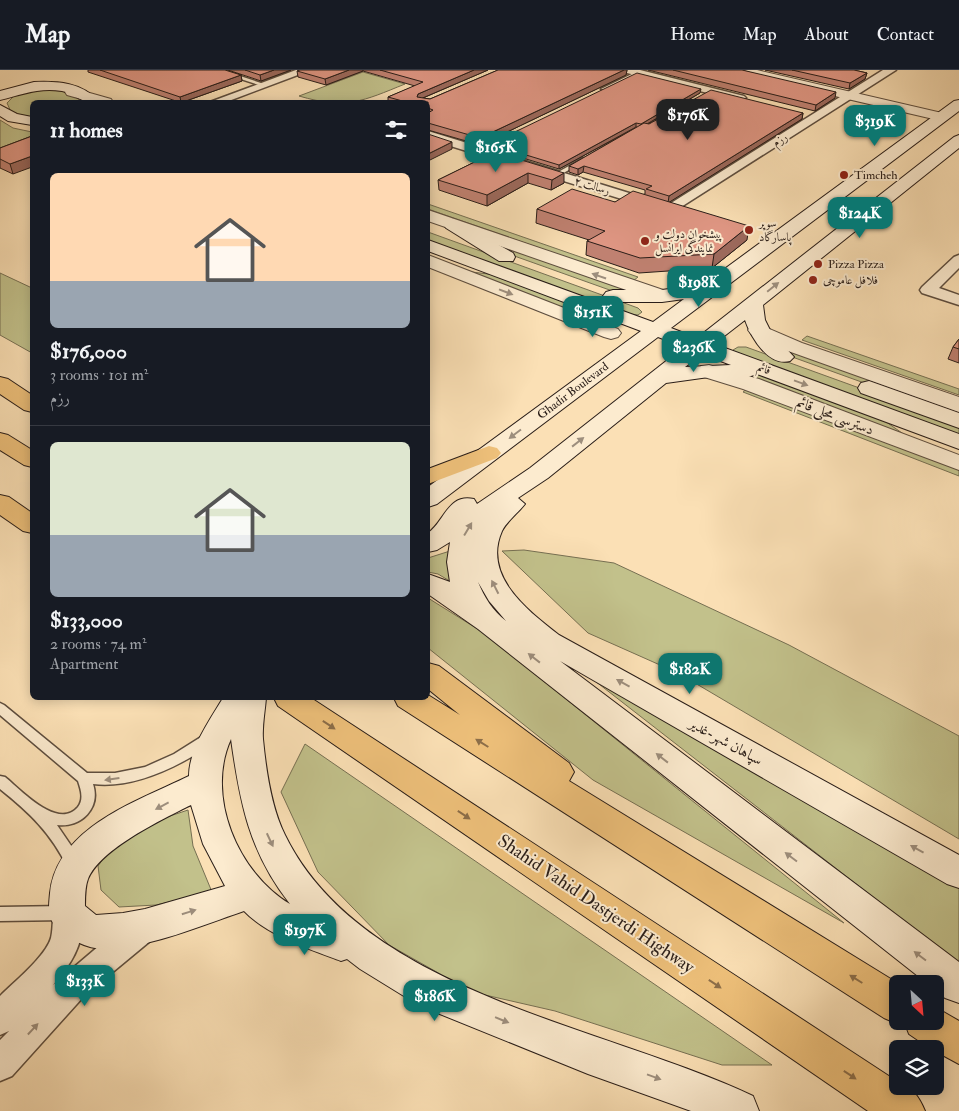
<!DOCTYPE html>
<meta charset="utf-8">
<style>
:root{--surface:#171b24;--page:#242831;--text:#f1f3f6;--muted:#9ea1a6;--line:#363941;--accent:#0f766e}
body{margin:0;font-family:"IM FELL Double Pica",Amiri,serif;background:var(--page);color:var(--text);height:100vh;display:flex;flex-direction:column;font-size:19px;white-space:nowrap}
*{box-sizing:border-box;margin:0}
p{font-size:16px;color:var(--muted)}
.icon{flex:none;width:28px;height:28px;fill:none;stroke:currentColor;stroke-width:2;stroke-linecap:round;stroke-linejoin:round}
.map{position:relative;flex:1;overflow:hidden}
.side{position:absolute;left:30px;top:30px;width:400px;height:600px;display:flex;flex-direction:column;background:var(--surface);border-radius:8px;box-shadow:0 2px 12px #0003}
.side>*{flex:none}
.needle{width:32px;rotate:154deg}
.controls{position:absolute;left:889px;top:905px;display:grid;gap:10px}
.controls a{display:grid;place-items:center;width:55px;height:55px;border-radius:8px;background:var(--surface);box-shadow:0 2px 12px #0003;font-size:25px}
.price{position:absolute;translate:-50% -42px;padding:0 11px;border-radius:10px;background:var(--accent);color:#fff;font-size:16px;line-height:32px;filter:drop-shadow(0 1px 2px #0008)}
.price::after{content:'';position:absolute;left:50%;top:30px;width:15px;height:11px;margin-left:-8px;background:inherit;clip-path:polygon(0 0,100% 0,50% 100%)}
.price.selected{background:#222;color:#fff}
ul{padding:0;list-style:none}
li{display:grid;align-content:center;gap:10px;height:265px;padding:0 20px}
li+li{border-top:1px solid var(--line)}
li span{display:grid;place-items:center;height:155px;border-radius:8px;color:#555}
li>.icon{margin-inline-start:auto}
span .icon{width:90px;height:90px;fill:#fffc;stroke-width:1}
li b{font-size:21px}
h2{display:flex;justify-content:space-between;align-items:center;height:60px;padding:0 20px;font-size:21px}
header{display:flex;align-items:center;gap:30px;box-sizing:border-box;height:70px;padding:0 25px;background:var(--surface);border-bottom:1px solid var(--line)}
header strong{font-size:24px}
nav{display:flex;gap:28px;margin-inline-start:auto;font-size:18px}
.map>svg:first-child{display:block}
.green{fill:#c2c18b;stroke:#766f52}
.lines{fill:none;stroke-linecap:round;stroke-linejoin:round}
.service-casing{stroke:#5e4e3f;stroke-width:3}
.minor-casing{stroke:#5e4e3f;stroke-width:3}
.tertiary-casing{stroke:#5e4e3f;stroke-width:2}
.secondary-casing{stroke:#291d18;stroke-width:2}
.trunk-casing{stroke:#291d18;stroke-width:2}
.service{fill:#fcebcf;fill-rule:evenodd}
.minor{fill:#fcebcf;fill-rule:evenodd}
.tertiary{fill:#fcebcf;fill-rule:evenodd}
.secondary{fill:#fcebcf;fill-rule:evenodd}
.trunk{fill:#eec07a;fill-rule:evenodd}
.wall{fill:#c08171;stroke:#291d18}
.shaded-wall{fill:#9c695c;stroke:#291d18}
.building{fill:#df9683;stroke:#291d18}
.oneway{fill:#9d8e7d}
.oneway2{fill:#8c6e49}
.poi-dot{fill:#8f2418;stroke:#fcebcf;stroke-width:2}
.labels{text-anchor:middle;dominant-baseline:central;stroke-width:4;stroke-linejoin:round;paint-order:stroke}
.far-street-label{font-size:12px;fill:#291d18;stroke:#fcebcf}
.far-poi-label{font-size:12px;fill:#291d18;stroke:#fcebcf;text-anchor:start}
.street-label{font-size:15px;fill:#291d18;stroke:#fcebcf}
.near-street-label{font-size:18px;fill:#291d18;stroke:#fcebcf}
</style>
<header>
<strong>Map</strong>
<nav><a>Home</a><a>Map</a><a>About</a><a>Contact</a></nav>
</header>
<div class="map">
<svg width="959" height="1041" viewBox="0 0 959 1041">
<rect width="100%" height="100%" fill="#fbe0b5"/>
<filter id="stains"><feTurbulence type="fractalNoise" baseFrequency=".004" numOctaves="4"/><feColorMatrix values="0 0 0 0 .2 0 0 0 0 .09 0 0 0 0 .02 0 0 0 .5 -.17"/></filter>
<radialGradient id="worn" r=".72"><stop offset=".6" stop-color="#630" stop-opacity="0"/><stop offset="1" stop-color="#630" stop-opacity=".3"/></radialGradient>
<g class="green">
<path d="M363,2L405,14C363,31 346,40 299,26Z"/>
<path d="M38,20L62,21L79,29V32H32V48L11,42L7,33L14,26Z"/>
<path d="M0,50L13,58L32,62V75L0,87Z"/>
<path d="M428,134L638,207L633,211L428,139Z"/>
<path d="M428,162L638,238L642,242L638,245L629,244L428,170Z"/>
<path d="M490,170L638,223H618L506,183Z"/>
<path d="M464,201L496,205L591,241L597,251Z"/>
<path d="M0,203L32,218V283L0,265Z"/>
<path d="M807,266L959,319V325L802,270Z"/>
<path d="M775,273L945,333L903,327L784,284Z"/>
<path d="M738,277H746L959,354V366L735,283L733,280Z"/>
<path d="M739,304H761L882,349L912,370Z"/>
<path d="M748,318L959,398V406L743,322Z"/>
<path d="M524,480L614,493L789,575L959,666V769L678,603L588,563L502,481Z"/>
<path d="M450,481L458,516L438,504L428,502V488Z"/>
<path d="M428,528L484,563L844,853L593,710L428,578Z"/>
<path d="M586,604L959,817V894Z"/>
<path d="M305,674L772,995H722L555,941L472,922L389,875L318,802L281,722Z"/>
<path d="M188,740L193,776L212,822L156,835L119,837L101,820L98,796L113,775L143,755Z"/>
</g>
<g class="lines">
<g class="service-casing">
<g id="service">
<path d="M213,0H222L267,15L262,16Z"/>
<path d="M636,2L641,3L606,20L601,19Z"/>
<path d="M501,67L506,68L479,81L474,80Z"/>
<path d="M583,88L586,90L585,91L558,106L553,105Z"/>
<path d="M0,633L4,635L87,703H115L145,697L174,684L201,667L206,666L211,667L212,671L211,675C177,697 134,719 93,714C101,738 81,758 57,755L72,777L80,794L78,798L73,800L68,798C51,763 30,743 0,719V706L5,707C20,719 58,761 78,737C84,729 81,720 78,711L0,645Z"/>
<path d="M65,836L70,838L72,843L70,848L65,850L0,851V837Z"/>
</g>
</g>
<g class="minor-casing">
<g id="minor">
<path d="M296,0H311L226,32H210Z"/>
<path d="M622,0H640L744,26L746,28L740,31L623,2Z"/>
<path d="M883,0H896L670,144L428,69V61L668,135Z"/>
<path d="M959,185V198L939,218L959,225V235L922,223L920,220L922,217L954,187Z"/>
<path d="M67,830L77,834C91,863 73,893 53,915L133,847L144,843L155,847L159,857L155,867L85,925L12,1006L0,1011V970L9,961L0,965V926C14,912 46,886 51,868C54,856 51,845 57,834Z"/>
</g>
</g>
<g class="tertiary-casing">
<g id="tertiary">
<path d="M733,0H757L942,43L949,47L942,51L740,4Z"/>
<path d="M72,18L111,29L113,32H92L67,25L65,22Z"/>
<path d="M428,140L669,222L672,226L669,230H655L428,151Z"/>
<path d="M428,185L618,259L621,263L618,267L611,269L604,267L428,197Z"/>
<path d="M758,254L802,273L959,327V342L788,281L751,264L748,260L751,256Z"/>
<path d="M709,295L759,309L959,385V400L743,319L701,306L698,301L701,296Z"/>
</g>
</g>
<g class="secondary-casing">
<g id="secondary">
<path d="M34,12C56,11 84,12 98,32C81,34 77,24 62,21C39,17 21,25 0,30V21Z"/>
<path d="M959,30V41L671,258L697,268L954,67L959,65V78L763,235L765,250L771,262L794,287L790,291C769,297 751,268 745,250L714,274L959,364V379L757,304L748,307H709L666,313L548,408L518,428L525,434C518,443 507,451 502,461C482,506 528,541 559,565L959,785V818L947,814L560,591L959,892V933L945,928L935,920V914H928L478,559L428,524V504L450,512L447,492L450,472L437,480L428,482V463C445,451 448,423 474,429L477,434L530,398L684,277L658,267L437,434L428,437V417L641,261L428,181V170L653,252L684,229L662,232H613L606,230L603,226L606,222L613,220H662L704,214L954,31ZM702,284L731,295L685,297ZM478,512L489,531L506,551C493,541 484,527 478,512Z"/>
<path d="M0,35L17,44L32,47V55L8,51L0,46Z"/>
<path d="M452,149L513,183L515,187L513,191H499L446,158L443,154L446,150Z"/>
<path d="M869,311L959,343V358L861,323L858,318L861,313Z"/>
<path d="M223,628H266C265,641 262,656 263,669C266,700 271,737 285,765C362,923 606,956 753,1026L759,1041H691L588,1004L420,936L360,899L347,889L341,891C309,879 268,866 244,841C200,856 152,877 105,879C86,879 68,869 55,855C47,847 49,834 50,823C57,757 138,731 189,706C189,679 209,651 223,628ZM231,669C240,733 249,782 290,834C238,803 205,726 231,669ZM191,735L203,774L225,816L145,839L123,843L96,845L85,836C85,827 85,817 88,809C100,779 163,749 191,735Z"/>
</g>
</g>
<g class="trunk-casing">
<g id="trunk">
<path d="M0,307L8,309L32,325V342L24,340L0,324Z"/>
<path d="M0,363L8,365L32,380V397L24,395L0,380Z"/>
<path d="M489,376L497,378L501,383L497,388L428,414V399Z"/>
<path d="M0,425L9,427L32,443V463L23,461L0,445Z"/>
<path d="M428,593L439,596L569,693L574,702L569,711L899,914L898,951H935V937L959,951V994L935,981V979H931L909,964L904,951L898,954L884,948L398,636L394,628H428V625L460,645L428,619Z"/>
<path d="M274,628H311L898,1012V1016C913,1016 920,1029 925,1041H868L278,636Z"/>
</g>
</g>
<use href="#service" class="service"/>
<use href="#minor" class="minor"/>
<use href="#tertiary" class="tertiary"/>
<use href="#secondary" class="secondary"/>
<use href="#trunk" class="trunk"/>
</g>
<g class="wall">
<path d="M88,0H225L241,5L242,11L183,32H179L88,2Z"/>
<path d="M228,0H291L261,11Z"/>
<path d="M300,0H488L423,28L430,29L498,0H627L626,5L480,75L428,60V32H388V27L415,16L363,1L326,15L298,7L297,1Z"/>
<path d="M648,0H742L835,28L815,41Z"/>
<path d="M765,0H854L867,3L865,9L849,19Z"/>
<path d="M700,23L648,54L803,43L802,49L669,132L747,170L712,198L639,203L586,185L587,171L589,170L536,153L537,139L615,132L645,124V120L583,102L578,105L569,102V96L637,57L559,99L490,78V74Z"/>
<path d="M32,66L13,104L0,98V78Z"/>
<path d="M495,82L564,113L551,120L528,113L487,136L439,120L438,110Z"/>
<path d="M959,269V293L948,289L953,277Z"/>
</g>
<g class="shaded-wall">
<path d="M274,0H291L261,11L260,5Z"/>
<path d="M349,0H363V1L326,15L325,9Z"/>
<path d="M474,0H488L418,30L417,27L418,24Z"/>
<path d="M624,0H627L626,5L480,75V68Z"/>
<path d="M867,3L865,9L849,19L850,13Z"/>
<path d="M241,5L242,11L183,32H181L180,27Z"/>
<path d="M701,19L700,23L640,58L641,54Z"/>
<path d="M836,22L835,28L815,41L816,35Z"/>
<path d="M803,43L802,49L668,133L669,126Z"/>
<path d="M636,53V57L559,99V95Z"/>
<path d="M452,72V79L428,91V84Z"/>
<path d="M32,86V97L13,104L10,94Z"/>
<path d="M584,96L583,102L578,105V99Z"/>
<path d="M528,103V113L487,136V125Z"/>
<path d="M564,103V113L551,120L552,110Z"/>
<path d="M749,156L747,170L712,198L714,184Z"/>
</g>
<g class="building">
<path d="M100,0H225L241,5L180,27Z"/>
<path d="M245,0H274L260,5Z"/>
<path d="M300,0H349L325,9L297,1Z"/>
<path d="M380,0H474L418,24L417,27L430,29L498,0H624L480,68L428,53V43L433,40L428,38V32H406L388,27L423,12Z"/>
<path d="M673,0H742L836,22L816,35Z"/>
<path d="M792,0H854L867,3L850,13Z"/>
<path d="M637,3L701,19L641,54L636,53L559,95L490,74Z"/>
<path d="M711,20L803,43L669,126L646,119L652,116L584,96L578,99L569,96L644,53L649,54Z"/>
<path d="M428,64L452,72L428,84Z"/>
<path d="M32,66V86L10,94L0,89V78Z"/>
<path d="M495,82L564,103L552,110L528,103L487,125L438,110Z"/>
<path d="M572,119L615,132L633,121L749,156L714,184L640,188L587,171L605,161L537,139Z"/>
<path d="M959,269V279L953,277Z"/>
</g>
<defs><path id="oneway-solid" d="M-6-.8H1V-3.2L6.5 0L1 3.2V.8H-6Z" transform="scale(1.25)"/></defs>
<g class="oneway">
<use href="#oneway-solid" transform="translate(599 206) rotate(-161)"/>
<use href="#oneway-solid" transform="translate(773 217) rotate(-39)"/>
<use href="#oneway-solid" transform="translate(506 222) rotate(21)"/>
<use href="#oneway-solid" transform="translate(801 313) rotate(20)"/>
<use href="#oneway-solid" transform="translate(515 364) rotate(143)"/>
<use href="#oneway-solid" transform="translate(578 372) rotate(-38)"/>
<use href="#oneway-solid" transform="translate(468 459) rotate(-59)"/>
<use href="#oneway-solid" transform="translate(495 517) rotate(-117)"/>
<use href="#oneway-solid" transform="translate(534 588) rotate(-142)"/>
<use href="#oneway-solid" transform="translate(623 613) rotate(-151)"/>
<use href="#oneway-solid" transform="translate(662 688) rotate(-142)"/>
<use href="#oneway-solid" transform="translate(112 709) rotate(172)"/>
<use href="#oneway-solid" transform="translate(162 736) rotate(152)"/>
<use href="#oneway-solid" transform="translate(270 770) rotate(65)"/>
<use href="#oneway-solid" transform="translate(917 779) rotate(-151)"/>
<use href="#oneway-solid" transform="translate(791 787) rotate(-143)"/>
<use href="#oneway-solid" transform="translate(189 842) rotate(-17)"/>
<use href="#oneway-solid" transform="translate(920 886) rotate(-143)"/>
<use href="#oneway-solid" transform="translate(502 950) rotate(22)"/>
<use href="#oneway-solid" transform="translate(33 959) rotate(-47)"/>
<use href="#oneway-solid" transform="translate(654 1007) rotate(20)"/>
</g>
<g class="oneway2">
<use href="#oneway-solid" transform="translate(329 655) rotate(34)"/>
<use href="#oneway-solid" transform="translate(482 673) rotate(-148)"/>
<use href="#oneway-solid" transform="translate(464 745) rotate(34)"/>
<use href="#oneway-solid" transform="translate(856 909) rotate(-148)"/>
<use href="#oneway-solid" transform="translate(715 914) rotate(34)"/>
<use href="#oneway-solid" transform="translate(850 1005) rotate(34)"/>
</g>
<g class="poi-dot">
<circle cx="844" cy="105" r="5"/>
<circle cx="749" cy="160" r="5"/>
<circle cx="645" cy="171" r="5"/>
<circle cx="818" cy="194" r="5"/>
<circle cx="813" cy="210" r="5"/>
</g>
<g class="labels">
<g class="far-street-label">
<text transform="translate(780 70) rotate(-33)">رزم</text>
<text transform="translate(592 116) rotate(17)">رسالت ۲</text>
<text transform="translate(764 299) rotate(20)">قائم</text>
<text transform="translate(573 321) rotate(-37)">Ghadir Boulevard</text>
</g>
<g class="far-poi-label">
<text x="854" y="105">Timcheh</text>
<text x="759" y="153">سوپر<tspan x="759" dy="14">پاسارگاد</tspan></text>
<text x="655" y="164">پیشخوان دولت و<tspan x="655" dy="14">نمایندگی ایرانسل</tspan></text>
<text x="828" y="194">Pizza Pizza</text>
<text x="823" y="210">فلافل عاموچی</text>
</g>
<g class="street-label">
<text transform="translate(835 346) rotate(21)">دسترسی محلی قائم</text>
<text transform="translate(726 672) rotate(29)">سپاهان شهر-غدیر</text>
</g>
<g class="near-street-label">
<text transform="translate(596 834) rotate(34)">Shahid Vahid Dastjerdi Highway</text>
</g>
</g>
<rect width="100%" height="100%" filter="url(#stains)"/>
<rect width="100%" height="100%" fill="url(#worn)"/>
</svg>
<div class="controls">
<a><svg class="needle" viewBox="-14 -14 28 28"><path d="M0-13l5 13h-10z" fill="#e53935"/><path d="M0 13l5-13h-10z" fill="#9ea1a6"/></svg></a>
<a><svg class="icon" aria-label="layers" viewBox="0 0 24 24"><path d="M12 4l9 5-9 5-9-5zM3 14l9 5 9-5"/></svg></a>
</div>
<b class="price selected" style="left:688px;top:71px">$176K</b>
<b class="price" style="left:875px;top:77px">$319K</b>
<b class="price" style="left:496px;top:103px">$165K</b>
<b class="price" style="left:860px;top:169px">$124K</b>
<b class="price" style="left:699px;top:238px">$198K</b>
<b class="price" style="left:593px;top:268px">$151K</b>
<b class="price" style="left:694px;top:303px">$236K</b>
<b class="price" style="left:690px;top:625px">$182K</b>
<b class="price" style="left:305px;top:886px">$197K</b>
<b class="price" style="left:85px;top:937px">$133K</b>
<b class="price" style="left:435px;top:952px">$186K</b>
<section class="side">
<h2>11 homes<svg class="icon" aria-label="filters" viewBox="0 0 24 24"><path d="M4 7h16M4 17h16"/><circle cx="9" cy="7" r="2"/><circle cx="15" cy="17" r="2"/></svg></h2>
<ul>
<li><span style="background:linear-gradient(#ffd9b3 70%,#9aa5b1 0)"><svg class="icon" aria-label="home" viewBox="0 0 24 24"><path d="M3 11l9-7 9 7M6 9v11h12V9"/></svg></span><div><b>$176,000</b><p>3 rooms · 101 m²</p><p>رزم</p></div></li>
<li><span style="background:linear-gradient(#dfe7d0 60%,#9aa5b1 0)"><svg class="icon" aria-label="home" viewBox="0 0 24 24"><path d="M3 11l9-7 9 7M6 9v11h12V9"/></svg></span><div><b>$133,000</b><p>2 rooms · 74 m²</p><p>Apartment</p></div></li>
</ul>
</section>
</div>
